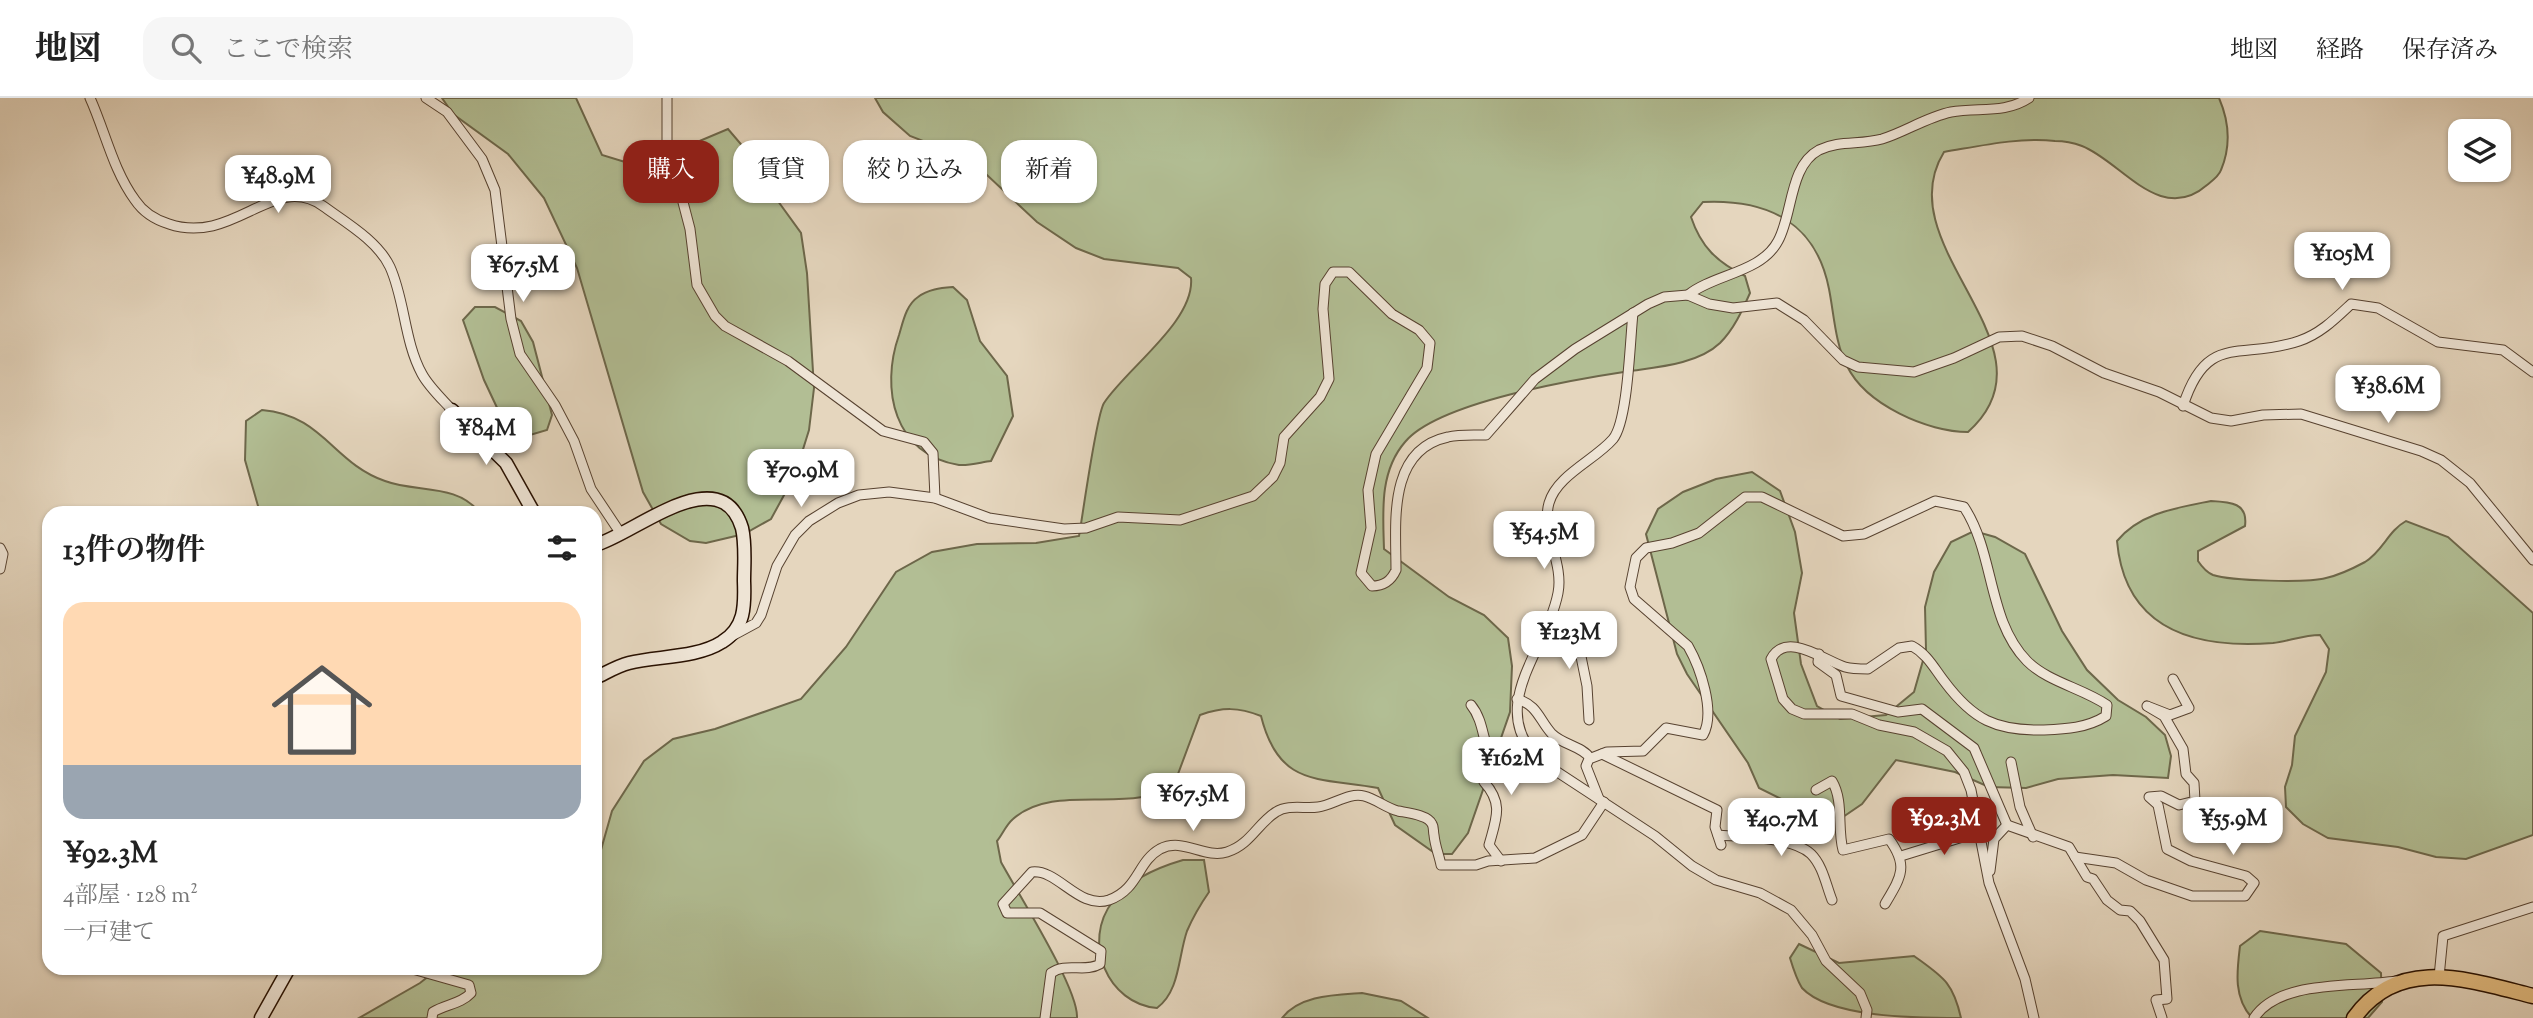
<!DOCTYPE html>
<html lang="ja">
<meta charset="utf-8">
<style>
:root{--surface:#fff;--page:#f6f6f6;--text:#222;--muted:#767676;--line:#e0e0e0;--accent:#8f2418}
body{margin:0;font-family:"Sorts Mill Goudy","Noto Serif JP",serif;background:var(--page);color:var(--text);height:100vh;display:flex;flex-direction:column;font-size:26px;white-space:nowrap}
*{box-sizing:border-box;margin:0}
p{font-size:23px;color:var(--muted)}
.icon{flex:none;width:38px;height:38px;fill:none;stroke:currentColor;stroke-width:2;stroke-linecap:round;stroke-linejoin:round}
.map{position:relative;flex:1;overflow:hidden}
.drawer{position:absolute;left:42px;top:408px;width:560px;height:469px;display:flex;flex-direction:column;background:var(--surface);border-radius:21px;box-shadow:0 2px 5px #0004}
.drawer>*{flex:none}
.guide{position:absolute;left:623px;top:42px;width:665px;height:63px;display:flex;gap:14px}
.controls{position:absolute;left:2448px;top:21px;display:grid;gap:14px}
.controls a{display:grid;place-items:center;width:63px;height:63px;border-radius:14px;background:var(--surface);box-shadow:0 2px 5px #0004;font-size:35px}
.price{position:absolute;translate:-50% -60px;padding:0 16px;border-radius:14px;background:#fff;color:#222;font-size:23px;line-height:46px;filter:drop-shadow(0 2px 4px #0008)}
.price::after{content:'';position:absolute;left:50%;top:42px;width:21px;height:16px;margin-left:-10px;background:inherit;clip-path:polygon(0 0,100% 0,50% 100%)}
.price.on{background:var(--accent);color:#fff}
ul{padding:0;list-style:none}
li{display:grid;align-content:center;gap:14px;height:371px;padding:0 21px}
li span{display:grid;place-items:center;height:217px;border-radius:21px;color:#555}
li>.icon{margin-inline-start:auto}
span .icon{width:126px;height:126px;fill:#fffc;stroke-width:1}
li b{font-size:30px}
h2{display:flex;justify-content:space-between;align-items:center;height:84px;padding:0 21px;font-size:30px}
.tag{padding:0 24px;border-radius:21px;background:var(--surface);box-shadow:0 2px 5px #0004;font-size:24px;line-height:63px}
.tag.on{background:var(--accent);color:#fff}
header{display:flex;align-items:center;gap:42px;box-sizing:border-box;height:98px;padding:0 35px;background:var(--surface);border-bottom:2px solid var(--line)}
header strong{font-size:33px}
nav{display:flex;gap:38px;margin-inline-start:auto;font-size:24px}
.search{width:490px;height:63px;background:var(--page);display:flex;align-items:center;gap:18px;box-sizing:border-box;padding:0 24px;border-radius:21px;color:var(--muted);font-size:26px}
.map>svg:first-child{display:block}
.green{fill:#b2be94;stroke:#6d674a;stroke-width:2}
.lines{fill:none;stroke-linecap:round;stroke-linejoin:round}
.street-casing{stroke:#574230;stroke-width:11}
.secondary-casing{stroke:#281000;stroke-width:15}
.primary-casing{stroke:#281000;stroke-width:17}
.street{stroke:#eee4d5;stroke-width:9}
.secondary{stroke:#eee4d5;stroke-width:12}
.primary{stroke:#e2bb7f;stroke-width:14}
</style>
<header>
<strong>地図</strong>
<div class="search"><svg class="icon" aria-label="search" viewBox="0 0 24 24"><circle cx="10" cy="10" r="6"/><path d="M15 15l6 6"/></svg>ここで検索</div>
<nav><a>地図</a><a>経路</a><a>保存済み</a></nav>
</header>
<div class="map">
<svg width="2533" height="920" viewBox="0 0 2533 920">
<rect width="100%" height="100%" fill="#e5d6be"/>
<filter id="stains"><feTurbulence type="fractalNoise" baseFrequency=".00286" numOctaves="4"/><feColorMatrix values="0 0 0 0 .2 0 0 0 0 .09 0 0 0 0 .02 0 0 0 .5 -.17"/></filter>
<radialGradient id="worn" r=".72"><stop offset=".6" stop-color="#630" stop-opacity="0"/><stop offset="1" stop-color="#630" stop-opacity=".3"/></radialGradient>
<g class="green">
<path d="M442,0H576L602,57L625,64L645,66L728,31L757,65L775,99L801,135L807,175L814,290L809,332L795,377L771,421L744,436L706,445L690,443L661,426L643,394L577,170L544,100L508,56L453,16Z"/>
<path d="M875,0H2219C2229,23 2231,48 2221,72C2219,78 2212,83 2207,87C2160,128 2121,63 2082,48C2074,45 2063,43 2055,43C2019,39 1980,48 1944,54C1885,149 2064,249 1968,334C1928,334 1866,307 1847,268C1835,245 1834,216 1829,191C1816,124 1767,101 1703,104L1691,119C1701,149 1717,164 1745,178L1750,195C1742,213 1734,231 1720,245C1698,266 1658,269 1630,273C1577,281 1438,304 1405,344C1379,374 1383,415 1384,451L1449,499L1484,517L1508,540L1512,568L1510,614L1468,735L1452,756H1436L1395,727L1378,690C1319,679 1279,690 1261,618C1238,609 1223,609 1200,617L1175,684C1137,720 1056,682 1013,721C1006,727 1002,737 997,743L1001,764C1017,794 1079,891 1077,920H359L420,885L439,870H595V773L612,713L644,663L673,641L715,631L801,601L846,549L896,474L932,454L977,446L1036,445L1079,438C1083,416 1096,318 1104,305C1127,270 1195,223 1191,180L1178,170L1104,161L1076,150L1037,124L970,61L910,38L883,14Z"/>
<path d="M953,189L967,202L980,243L1007,278L1013,318L991,363C982,364 969,368 959,367C894,357 880,291 899,237C903,224 906,207 918,199C928,191 941,190 953,189Z"/>
<path d="M475,209H495L521,223L533,244L552,317L547,332L530,337L508,333L484,282L463,222Z"/>
<path d="M262,312C323,317 333,365 385,383C417,395 457,385 480,415H260L245,362L246,323Z"/>
<path d="M1752,374L1780,393L1795,434L1802,475L1794,515L1801,566L1817,608L1840,621L1886,617L1914,594L1926,552L1925,509L1934,474L1951,444L1974,433L1995,439L2025,456L2062,533L2087,572L2118,602L2146,619L2165,637L2171,658L2168,680L2113,677L2058,681L2026,690L1989,689L1955,674L1896,662L1862,706L1840,721L1804,712L1759,690L1748,665L1687,576L1677,556L1646,436L1658,411L1683,394L1716,381Z"/>
<path d="M2211,403C2231,404 2248,405 2245,428L2198,453V463C2202,469 2206,474 2213,477C2231,483 2307,485 2326,480C2340,477 2352,471 2365,464C2383,453 2388,433 2406,423L2448,439L2533,515V737L2466,761L2436,759L2398,749L2328,740L2303,726L2286,709L2285,689L2292,667L2295,638L2326,574L2329,551L2320,537C2304,537 2289,543 2273,545C2195,551 2125,532 2117,443C2140,415 2176,410 2211,403Z"/>
<path d="M1183,762H1204L1209,794C1200,807 1193,819 1187,833C1178,859 1180,893 1157,910C1108,906 1081,844 1113,803C1129,782 1159,769 1183,762Z"/>
<path d="M2260,833L2346,846L2381,875L2382,904L2368,920H2252C2233,899 2237,873 2240,848Z"/>
<path d="M1799,846L1839,865L1914,858C1943,879 1953,884 1961,920C1917,920 1830,920 1802,890C1797,882 1793,870 1790,860Z"/>
<path d="M1362,895L1401,903L1428,920H1282C1300,897 1335,897 1362,895Z"/>
</g>
<g class="lines">
<g class="street-casing">
<g id="street">
<path d="M90,0C105,33 113,72 135,102C143,114 156,122 169,126C234,148 274,73 323,108C345,124 378,143 390,169C405,202 404,243 422,276C429,289 442,301 452,312"/>
<path d="M426,0L447,14L482,61L495,92L511,221L520,256L555,307L574,343L591,391L621,436"/>
<path d="M667,0V43L690,131L697,187L715,218L725,228L788,263L883,333L924,344L933,355L935,400"/>
<path d="M1688,197C1714,176 1761,175 1778,143C1793,116 1789,68 1819,52C1839,42 1860,47 1882,41C1905,34 1927,19 1951,14C1978,9 2005,16 2029,0"/>
<path d="M1633,215C1630,242 1628,323 1613,341C1595,362 1557,377 1549,405C1541,433 1564,465 1558,495C1547,552 1485,608 1539,662L1655,738L1692,768L1716,782L1760,795L1791,812L1812,837L1826,863L1860,895L1867,912L1866,920"/>
<path d="M2183,308C2207,233 2241,263 2299,243C2320,236 2335,221 2351,206L2378,210L2438,244L2503,252L2533,274"/>
<path d="M0,450L3,456L0,471"/>
<path d="M1548,524L1577,539L1587,588L1589,622"/>
<path d="M732,538L756,525L761,517L777,468L795,437L809,423L838,405L859,397L889,394L935,400L989,420L1064,431L1086,430L1118,419L1180,422L1253,398L1273,379L1280,365L1284,339L1320,299L1329,281L1323,211L1325,186L1333,174H1349L1392,216L1419,232L1430,245L1427,270L1376,356L1368,392L1371,430L1361,475L1372,488C1384,488 1391,483 1396,472C1396,425 1387,352 1448,339C1460,336 1474,337 1486,337L1535,281L1575,251L1648,206L1664,199L1688,197L1709,206L1733,210L1777,205L1804,222L1843,262L1858,269L1914,274L1954,260L1999,239L2022,238L2052,248L2104,275L2159,294L2211,320L2231,323L2263,317L2301,316L2421,353L2441,362L2470,385L2533,462"/>
<path d="M1819,556L1818,564L1836,577L1841,598L1898,614L1922,611L1974,650L2007,727"/>
<path d="M1517,601C1538,607 1539,622 1552,636C1563,647 1582,648 1590,660"/>
<path d="M1471,607C1485,624 1482,647 1494,665"/>
<path d="M1602,656L1717,712L1715,729L1721,747"/>
<path d="M2011,664L2020,709L2033,739"/>
<path d="M1816,692L1832,683C1844,703 1837,730 1843,752L1889,741C1909,768 1901,779 1885,806"/>
<path d="M1599,701L1586,668L1589,661L1607,654L1643,653L1666,630L1703,637C1716,614 1700,569 1688,548L1634,501L1630,489L1636,460L1646,450L1672,445L1699,435L1745,399H1762L1843,438L1864,436L1935,403L1964,409C1995,456 1987,522 2027,563C2048,584 2082,590 2107,607L2106,618C2087,630 2066,631 2044,632C1996,633 1973,622 1944,583C1934,570 1927,556 1912,548L1899,550L1868,571C1860,571 1852,571 1845,569C1825,563 1786,532 1771,561L1783,601L1792,611L1804,616H1852L1879,627L1914,634L1947,653L1964,674L1971,692L1989,785L2025,881L2034,920"/>
<path d="M1718,737C1742,739 1793,739 1811,756C1823,768 1826,787 1832,802"/>
<path d="M1901,758L1979,734"/>
<path d="M2075,759L2116,765L2146,782L2192,798H2245L2254,785L2246,778L2191,763L2167,751L2158,707L2149,699L2161,698L2179,707L2195,703L2194,685L2186,676L2183,651L2164,618L2147,608L2170,617L2189,610L2173,581"/>
<path d="M1501,763L1489,747C1496,721 1504,706 1484,684L1502,655L1524,644"/>
<path d="M1990,773L1994,741L2007,727L2069,749L2087,779L2093,781L2107,802L2120,812L2130,813L2140,823L2164,862L2167,901L2156,902L2162,920"/>
<path d="M409,870L469,887L471,895C461,906 446,906 433,914L432,920"/>
<path d="M2439,879L2443,838L2533,809"/>
<path d="M1045,920L1051,875C1066,864 1085,875 1100,866L1101,853L1040,815H1007L1003,806L1032,774C1058,771 1079,812 1109,802C1139,791 1137,764 1160,751C1183,739 1204,761 1227,754C1250,747 1258,725 1276,714C1288,706 1305,711 1318,709C1333,707 1349,694 1364,698C1376,701 1386,710 1398,713C1408,715 1428,717 1432,726C1434,729 1433,733 1434,737C1435,748 1439,757 1441,767H1476L1488,763L1535,760L1582,737L1604,704"/>
<path d="M2254,920C2280,881 2352,890 2396,883"/>
</g>
</g>
<g class="secondary-casing">
<g id="secondary">
<path d="M452,312L506,365L534,415"/>
<path d="M595,447C632,438 720,359 742,430C746,447 744,467 744,483C745,508 745,530 722,544C697,560 658,558 629,565C617,568 606,575 595,580"/>
<path d="M261,920L289,870"/>
</g>
</g>
<g class="primary-casing">
<path id="primary" d="M2354,920C2399,857 2469,882 2533,898"/>
</g>
<use href="#street" class="street"/>
<use href="#secondary" class="secondary"/>
<use href="#primary" class="primary"/>
</g>
<rect width="100%" height="100%" filter="url(#stains)"/>
<rect width="100%" height="100%" fill="url(#worn)"/>
</svg>
<div class="controls">
<a><svg class="icon" aria-label="layers" viewBox="0 0 24 24"><path d="M12 4l9 5-9 5-9-5zM3 14l9 5 9-5"/></svg></a>
</div>
<b class="price" style="left:278px;top:117px">¥48.9M</b>
<b class="price" style="left:2342px;top:194px">¥105M</b>
<b class="price" style="left:523px;top:206px">¥67.5M</b>
<b class="price" style="left:2388px;top:327px">¥38.6M</b>
<b class="price" style="left:486px;top:369px">¥84M</b>
<b class="price" style="left:801px;top:411px">¥70.9M</b>
<b class="price" style="left:1544px;top:473px">¥54.5M</b>
<b class="price" style="left:1569px;top:573px">¥123M</b>
<b class="price" style="left:1511px;top:699px">¥162M</b>
<b class="price" style="left:1193px;top:735px">¥67.5M</b>
<b class="price on" style="left:1944px;top:759px">¥92.3M</b>
<b class="price" style="left:2233px;top:759px">¥55.9M</b>
<b class="price" style="left:1781px;top:760px">¥40.7M</b>
<div class="guide">
<a class="tag on">購入</a>
<a class="tag">賃貸</a>
<a class="tag">絞り込み</a>
<a class="tag">新着</a>
</div>
<section class="drawer">
<h2>13件の物件<svg class="icon" aria-label="filters" viewBox="0 0 24 24"><path d="M4 7h16M4 17h16"/><circle cx="9" cy="7" r="2"/><circle cx="15" cy="17" r="2"/></svg></h2>
<ul>
<li><span style="background:linear-gradient(#ffd9b3 75%,#9aa5b1 0)"><svg class="icon" aria-label="home" viewBox="0 0 24 24"><path d="M3 11l9-7 9 7M6 9v11h12V9"/></svg></span><div><b>¥92.3M</b><p>4部屋 · 128 m²</p><p>一戸建て</p></div></li>
</ul>
</section>
</div>
